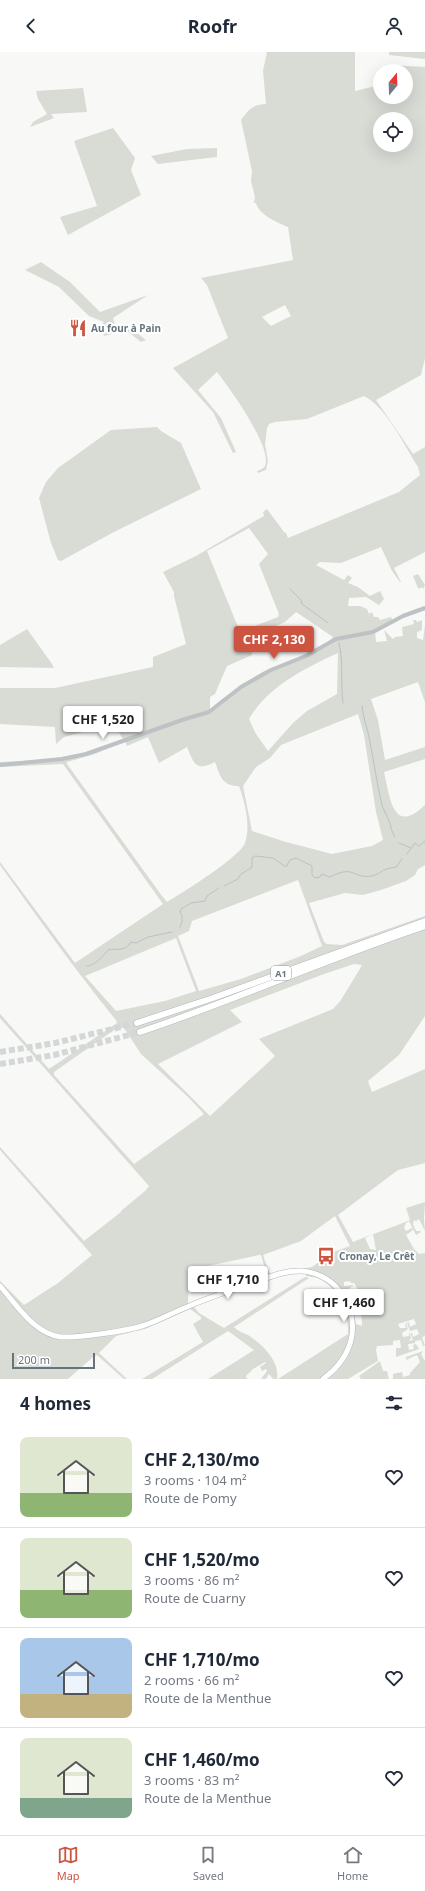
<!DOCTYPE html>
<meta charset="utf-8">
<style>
:root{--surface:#fff;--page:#f6f6f7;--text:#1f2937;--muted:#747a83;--line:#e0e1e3;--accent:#cd5440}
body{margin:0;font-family:"Noto Sans",sans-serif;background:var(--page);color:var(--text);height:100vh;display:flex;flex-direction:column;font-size:15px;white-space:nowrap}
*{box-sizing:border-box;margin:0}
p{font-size:13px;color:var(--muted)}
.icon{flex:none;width:22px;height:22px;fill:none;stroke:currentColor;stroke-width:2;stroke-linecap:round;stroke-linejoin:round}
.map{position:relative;height:1327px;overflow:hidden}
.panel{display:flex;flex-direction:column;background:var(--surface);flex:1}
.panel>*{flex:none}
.needle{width:26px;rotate:19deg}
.fabs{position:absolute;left:373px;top:12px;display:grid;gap:8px}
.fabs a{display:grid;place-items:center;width:40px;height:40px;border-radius:50%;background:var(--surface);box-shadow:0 4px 16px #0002;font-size:20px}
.scale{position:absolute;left:12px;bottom:10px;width:83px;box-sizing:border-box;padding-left:4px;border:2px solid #66757d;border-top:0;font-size:11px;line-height:14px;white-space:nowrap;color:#66757d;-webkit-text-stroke:3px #fff;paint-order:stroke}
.price{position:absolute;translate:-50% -34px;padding:0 9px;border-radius:4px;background:#fff;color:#222;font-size:13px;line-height:26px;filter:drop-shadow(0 1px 2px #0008)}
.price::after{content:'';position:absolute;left:50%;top:24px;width:12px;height:9px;margin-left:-6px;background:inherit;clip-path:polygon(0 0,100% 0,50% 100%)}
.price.on{background:var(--accent);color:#fff}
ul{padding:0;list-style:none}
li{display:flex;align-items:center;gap:12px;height:100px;padding:0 20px}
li+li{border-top:1px solid var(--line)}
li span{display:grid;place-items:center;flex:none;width:112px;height:80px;border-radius:8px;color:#555}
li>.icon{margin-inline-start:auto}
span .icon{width:48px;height:48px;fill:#fffc;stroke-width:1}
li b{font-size:17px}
h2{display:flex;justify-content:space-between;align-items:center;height:48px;padding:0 20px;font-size:17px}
header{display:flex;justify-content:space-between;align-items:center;height:52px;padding:0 20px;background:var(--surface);font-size:18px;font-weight:700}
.tabs{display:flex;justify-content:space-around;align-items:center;height:56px;border-top:1px solid var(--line);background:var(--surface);font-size:11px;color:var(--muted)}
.tabs a{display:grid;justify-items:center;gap:2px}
.tabs .on{color:var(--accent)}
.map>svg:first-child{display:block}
.green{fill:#d8dcd5;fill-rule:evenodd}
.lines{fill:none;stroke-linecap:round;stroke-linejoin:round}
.stream{stroke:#b7c2c5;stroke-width:1}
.highway-tunnel{stroke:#d4d7d8;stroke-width:6;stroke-dasharray:6 3;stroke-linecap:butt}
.major-casing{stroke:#b2b7b9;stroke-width:6}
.highway-casing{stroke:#b4b7ba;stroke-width:7}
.minor{stroke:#bec2c5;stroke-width:4}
.major{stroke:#fff;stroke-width:5}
.highway{stroke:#fff;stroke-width:6}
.labels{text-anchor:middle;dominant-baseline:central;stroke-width:4;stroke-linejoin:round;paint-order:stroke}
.shield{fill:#fff;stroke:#949ea4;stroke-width:1}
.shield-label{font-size:9px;font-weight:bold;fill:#66757d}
.poi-label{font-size:10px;font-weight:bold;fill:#66757d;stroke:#fff;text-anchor:start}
</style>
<header><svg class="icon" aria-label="back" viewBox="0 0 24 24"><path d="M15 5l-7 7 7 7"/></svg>Roofr<svg class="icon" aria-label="person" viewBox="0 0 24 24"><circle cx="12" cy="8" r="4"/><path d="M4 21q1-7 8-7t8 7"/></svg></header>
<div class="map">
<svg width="425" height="1327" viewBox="0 0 425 1327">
<rect width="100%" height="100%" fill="#f8f8f6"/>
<g class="green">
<path d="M267,0H355V39L380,33V45H406V19H389V13L425,15V306L421,323L376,348L413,402L425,395V500L394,516L401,530H400L392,519L381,495L341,511L320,510L316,513L344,528L348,523L352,526L348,531L358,535L370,544L380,539L384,547L379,553L366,545L349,546L348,554H360L367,557L369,562L372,560L374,565H378L380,568L391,565L393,569L375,579L376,590L387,589L384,578L393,587L395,585L403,584L402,575L414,572L413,568H416L417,570L422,568V578L417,580V586L423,588L422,596L425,573V650L418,630L371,647L378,668L385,708L425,695V707L384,720C390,746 393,784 425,753V813L418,817L415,823L406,829L381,838L363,843L345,841L309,851L324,890L327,892L342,893L425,864V964L399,1003L368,1029L372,1040L425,1017V1111L398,1118L338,1163L353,1190C372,1182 391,1176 410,1168L406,1156L425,1150L424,1167L425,1179L419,1167L416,1169L414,1168L413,1172L416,1179H420L421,1180L416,1183L409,1169L406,1171L404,1176L406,1179L412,1176L413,1178L406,1183L414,1197L419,1202L425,1201V1283L422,1286L425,1293L423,1294L421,1288L415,1289V1291L408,1292L409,1298L414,1297L413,1293L416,1292L419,1297L396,1305V1296H401L400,1288L393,1289V1293L377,1294L376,1298L378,1309L348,1327H278L348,1282C349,1261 340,1238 320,1227C315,1224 311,1226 306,1224V1222C281,1218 218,1244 194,1255L199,1261L224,1276L305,1225L309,1226L234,1275C238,1279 243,1281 248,1283C262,1292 280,1309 277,1327H273L269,1322L266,1327H261L267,1319L266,1317L262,1319L260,1315L266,1311L265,1310L253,1317L246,1324L247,1327H208L254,1298L228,1279L152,1327H142L203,1290L193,1272L201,1267V1265L190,1257L145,1277L116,1284L99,1301L127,1327H124L97,1303L92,1306L68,1327H0V1229L24,1253L58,1231L92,1203L0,1098V1095L84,1189L121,1160V1159L145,1139L149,1134L0,966V962L49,1017L117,971L116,968C75,918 38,866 0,813V810L75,911L163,852L63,712L0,715V710L44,708L86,701L123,687L114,672L64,685L56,692L55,675L0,672V636H55L153,615V605L186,592L174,544V540L163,520L196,504L257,468L264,464L263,460L267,457L284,480L286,481L288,486L399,440L420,423L418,415C404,393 387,356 364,344L307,367L275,370L269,372L267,376L265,392L268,409L266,418L258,421L257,419C260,418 263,417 265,414C273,396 229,335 217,320L198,338L221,366L236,400L233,401L213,360L173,316L228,286L207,233L201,226L293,208L288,175C278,171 259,163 256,151H254L255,145L251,129L252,119L241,68C248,58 253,52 266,52L263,19ZM380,67H406V93H380ZM285,253L291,264L271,274L262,265ZM249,476L268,502L259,512L279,562L278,565L242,579L238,575L207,499ZM296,560L333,585C324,598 277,612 261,621C243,631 226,644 210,657V645L215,642L227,614L252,603L251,585L285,570ZM338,601L337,642L307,659L293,671L268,699L256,682L249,667C268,634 306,616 338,601ZM358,662L364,683L376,760L383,788L372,794L332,802L286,790L252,779L243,734L256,715L270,706L281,693ZM148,685L159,711L187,695C194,712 196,720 215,710C220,724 222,734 239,734C245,751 251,773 245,791C240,805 182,841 167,850L162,844L67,712V710L95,702L125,689L127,694ZM298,828L322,894L301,904L241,927L199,939L178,884L189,879L192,869ZM176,886L196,939L165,949L116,959L85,924ZM354,912L362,913L361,915L341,948L333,957L259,987L275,1004L210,1064L158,1012L242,970L230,958L324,922ZM117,976H124L141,1002L188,1045L204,1062L134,1112L54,1023V1020ZM335,1164L350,1194L331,1201L312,1215L270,1223L263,1203L301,1189ZM373,1182L376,1198L370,1197L365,1186ZM259,1203H261L267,1224L188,1252L189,1218ZM350,1229L351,1231H354L358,1238L360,1250L363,1249L365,1254L361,1256L362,1274L356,1272L354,1263L358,1262L355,1260L354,1248H355L353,1241L350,1243L347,1238L354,1233L344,1234V1230ZM414,1267L416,1272L410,1275L409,1270L407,1271L410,1279L417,1277L419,1282L413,1285L412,1281H410L413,1288L409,1289L411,1286L409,1280V1284L403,1285L402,1281L408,1277L406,1271L405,1272L406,1276H400L398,1272Z"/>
<path d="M389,0H425V7L389,3Z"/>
<path d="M83,36L87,60L51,62L54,66L30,75L33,70L47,62L38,47L36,39Z"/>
<path d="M113,76L135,106L131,118L141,143L68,183L60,165L97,154L74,89Z"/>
<path d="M217,96V105L158,112L151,104L187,97Z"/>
<path d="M41,210L70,230L100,260L148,243L113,266L115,273L133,278L146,288L141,290L126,278L104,284L101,273L104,270L89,264L59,235L25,218Z"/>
<path d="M157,375L161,379L181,391L201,437L112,481L61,509L58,508L51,491L39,446L46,430L58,416L111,378Z"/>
<path d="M418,522L425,533L423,537L422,535L419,537L418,536L413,524Z"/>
<path d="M27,577L52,612L54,616L0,615V593Z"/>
<path d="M423,1299L421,1302L425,1309V1327H393V1322L402,1320L403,1325L410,1323V1321L420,1310L417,1303L406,1308V1305Z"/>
<path d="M380,1309L383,1319H387L389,1327H361L359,1324Z"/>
</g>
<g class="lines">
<g class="stream">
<path d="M290,537L301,548L302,552L328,571"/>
<path d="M339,591C344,611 340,631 343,651"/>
<path d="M362,654C363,667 368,677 370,690C374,711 377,732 382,753C384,760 392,772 391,777L395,785"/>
<path d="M399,791L411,796"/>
<path d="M407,802L415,791L419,794L425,789"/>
<path d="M224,834L238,827L240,823L252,815V806L255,804L273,806L286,815L290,808L296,806L312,814V823L315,826L320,825L322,822L330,825C355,812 352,827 372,824C377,823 380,820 384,818C388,816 392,816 396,815L402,807"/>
<path d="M180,875L182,870V863L180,861L181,857L191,851L205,849L207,844L219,836"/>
<path d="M87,914C95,914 103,904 108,898C118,896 125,900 131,890L136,891L148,885L172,880"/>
</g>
<g class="highway-tunnel">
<path d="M0,1000L55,991L137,971"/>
<path d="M0,1012L54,1003L140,980"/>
</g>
<g class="major-casing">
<path id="major" d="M0,1234C16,1252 34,1282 61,1285C78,1286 126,1279 142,1274C158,1269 172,1261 187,1255C210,1245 234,1237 258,1229C272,1224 287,1218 302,1219C316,1220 330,1227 339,1238C350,1250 354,1267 352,1283C349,1302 338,1316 323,1327"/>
</g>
<g class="highway-casing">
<g id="highway">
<path d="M137,971L213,946L425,869"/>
<path d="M140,980C236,948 329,906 425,874"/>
</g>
</g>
<path class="minor" d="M0,713L62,707L86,702L185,667L209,660L241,635L271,618L306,604L336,587L373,580L403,564L425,556"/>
<use href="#major" class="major"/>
<use href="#highway" class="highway"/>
</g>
<defs>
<g id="restaurant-bare" transform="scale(1.38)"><path d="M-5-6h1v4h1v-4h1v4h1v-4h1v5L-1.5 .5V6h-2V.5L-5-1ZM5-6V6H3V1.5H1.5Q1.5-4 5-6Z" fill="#cd5440" stroke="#fff" stroke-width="2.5" paint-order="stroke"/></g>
<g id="bus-bare" transform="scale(1.38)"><path d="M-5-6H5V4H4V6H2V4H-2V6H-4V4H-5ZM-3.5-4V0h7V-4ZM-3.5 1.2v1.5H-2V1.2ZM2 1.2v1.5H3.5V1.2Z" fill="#cd5440" stroke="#fff" stroke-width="2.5" paint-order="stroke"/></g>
</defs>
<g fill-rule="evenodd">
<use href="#restaurant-bare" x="78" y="276"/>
<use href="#bus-bare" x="326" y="1204"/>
</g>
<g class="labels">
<rect class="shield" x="271" y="914" width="20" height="14" rx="3"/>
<g class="shield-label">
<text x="281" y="921">A1</text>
</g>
<g class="poi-label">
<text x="91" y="276">Au four à Pain</text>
<text x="339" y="1204">Cronay, Le Crêt</text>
</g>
</g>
</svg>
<div class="fabs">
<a><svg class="needle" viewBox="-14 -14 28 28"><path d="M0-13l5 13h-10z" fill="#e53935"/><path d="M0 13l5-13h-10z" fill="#747a83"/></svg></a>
<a><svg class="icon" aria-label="locate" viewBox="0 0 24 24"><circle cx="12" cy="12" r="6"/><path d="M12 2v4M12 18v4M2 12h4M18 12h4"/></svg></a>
</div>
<div class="scale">200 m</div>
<b class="price on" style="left:274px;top:608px">CHF 2,130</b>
<b class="price" style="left:103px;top:688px">CHF 1,520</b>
<b class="price" style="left:228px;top:1248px">CHF 1,710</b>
<b class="price" style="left:344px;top:1271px">CHF 1,460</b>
</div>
<section class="panel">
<h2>4 homes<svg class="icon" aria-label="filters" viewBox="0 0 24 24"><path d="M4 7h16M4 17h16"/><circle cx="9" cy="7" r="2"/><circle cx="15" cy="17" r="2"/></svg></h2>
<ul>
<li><span style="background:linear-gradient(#dfe7d0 70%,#8fb573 0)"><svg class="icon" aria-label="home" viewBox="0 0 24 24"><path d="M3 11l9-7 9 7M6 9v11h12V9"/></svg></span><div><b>CHF 2,130/mo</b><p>3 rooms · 104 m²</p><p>Route de Pomy</p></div><svg class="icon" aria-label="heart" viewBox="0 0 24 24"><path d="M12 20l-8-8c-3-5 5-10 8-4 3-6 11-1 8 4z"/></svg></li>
<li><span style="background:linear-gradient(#dfe7d0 65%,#8fb573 0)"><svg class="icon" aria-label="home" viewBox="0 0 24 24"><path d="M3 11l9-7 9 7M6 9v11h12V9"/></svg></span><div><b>CHF 1,520/mo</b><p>3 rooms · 86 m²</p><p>Route de Cuarny</p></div><svg class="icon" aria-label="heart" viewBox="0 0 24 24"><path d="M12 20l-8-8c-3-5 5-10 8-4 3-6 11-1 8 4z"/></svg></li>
<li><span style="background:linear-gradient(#a9c7e8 70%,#c2b280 0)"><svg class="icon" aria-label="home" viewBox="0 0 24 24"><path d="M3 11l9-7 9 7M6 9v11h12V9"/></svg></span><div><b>CHF 1,710/mo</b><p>2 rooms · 66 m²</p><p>Route de la Menthue</p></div><svg class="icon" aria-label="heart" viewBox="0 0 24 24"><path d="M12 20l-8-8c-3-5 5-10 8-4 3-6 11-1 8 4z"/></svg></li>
<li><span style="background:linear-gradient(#dfe7d0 75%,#7fa58c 0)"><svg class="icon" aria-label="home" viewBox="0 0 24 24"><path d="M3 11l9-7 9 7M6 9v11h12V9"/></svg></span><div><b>CHF 1,460/mo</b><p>3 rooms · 83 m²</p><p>Route de la Menthue</p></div><svg class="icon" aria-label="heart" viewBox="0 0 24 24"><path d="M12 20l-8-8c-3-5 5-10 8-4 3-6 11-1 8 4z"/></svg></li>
</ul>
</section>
<nav class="tabs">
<a class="on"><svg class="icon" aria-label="map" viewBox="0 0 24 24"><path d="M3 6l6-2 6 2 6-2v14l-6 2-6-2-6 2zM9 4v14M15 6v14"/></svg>Map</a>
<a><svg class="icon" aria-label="saved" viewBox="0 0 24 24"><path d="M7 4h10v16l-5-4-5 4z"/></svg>Saved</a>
<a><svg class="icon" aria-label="home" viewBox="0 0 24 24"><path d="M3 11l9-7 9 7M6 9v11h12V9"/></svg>Home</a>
</nav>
